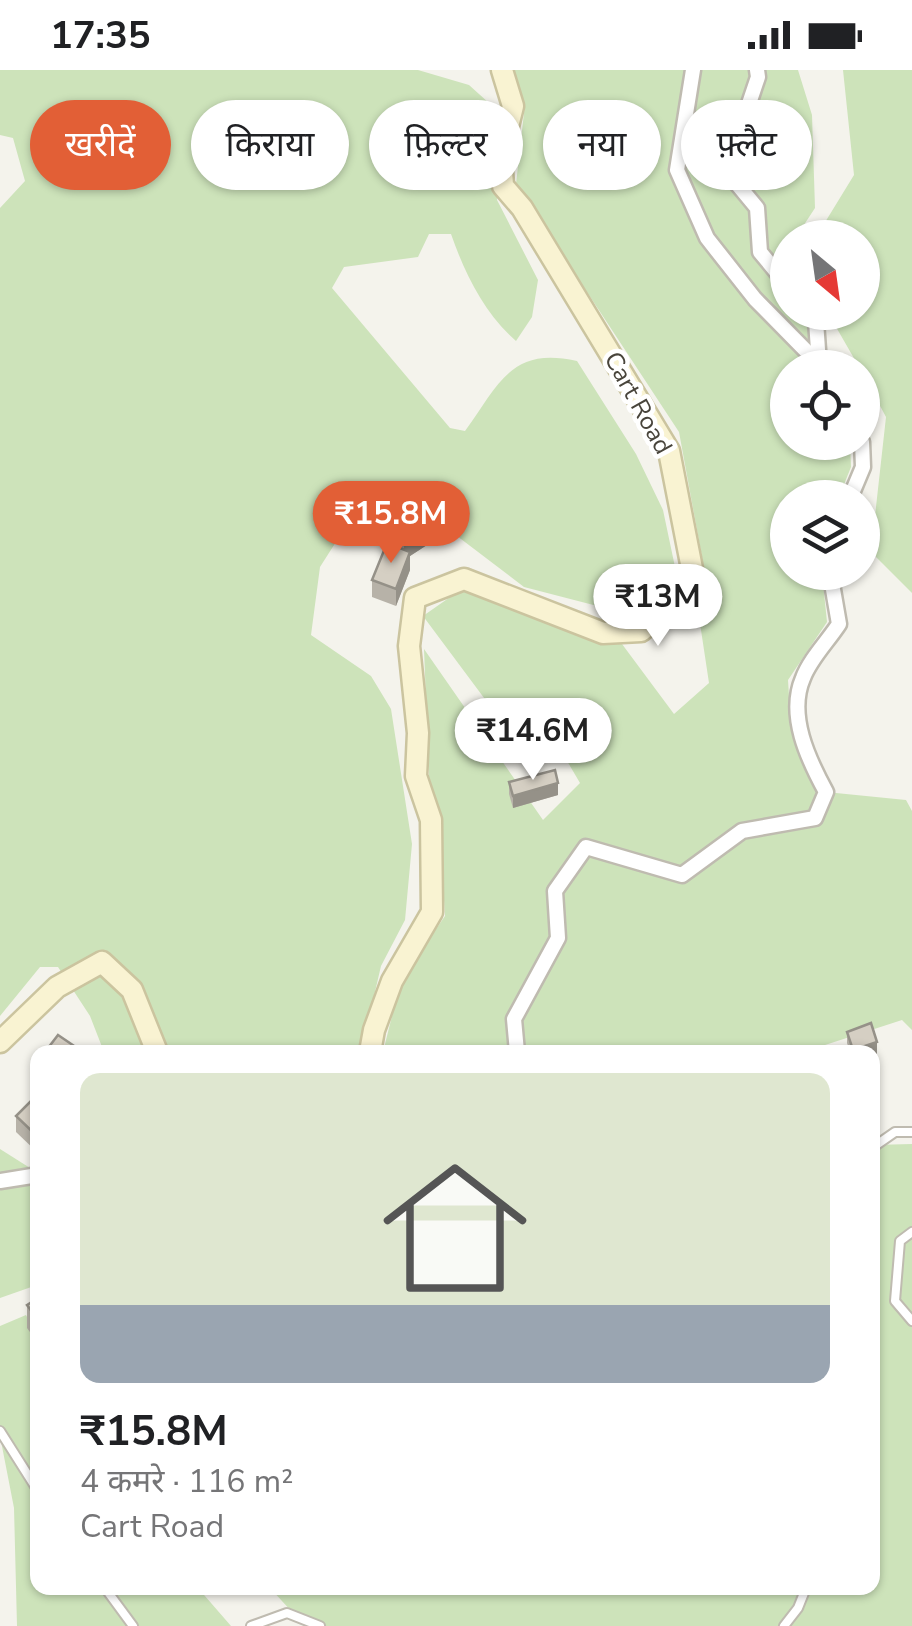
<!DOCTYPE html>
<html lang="hi">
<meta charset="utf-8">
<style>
:root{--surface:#fff;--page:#f6f6f6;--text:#202124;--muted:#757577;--line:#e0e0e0;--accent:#e25f36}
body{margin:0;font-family:"Nunito Sans","Noto Sans Devanagari",sans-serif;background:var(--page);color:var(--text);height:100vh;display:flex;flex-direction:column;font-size:38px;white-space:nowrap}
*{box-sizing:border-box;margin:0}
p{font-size:32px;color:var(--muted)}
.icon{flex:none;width:55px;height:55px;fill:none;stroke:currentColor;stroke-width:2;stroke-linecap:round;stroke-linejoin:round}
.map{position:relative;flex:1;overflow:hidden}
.panel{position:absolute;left:30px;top:975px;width:850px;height:550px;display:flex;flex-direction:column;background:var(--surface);border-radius:20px;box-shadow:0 2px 8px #0004}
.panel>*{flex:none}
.top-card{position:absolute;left:30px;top:30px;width:852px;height:90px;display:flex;gap:20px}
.needle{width:65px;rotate:151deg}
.buttons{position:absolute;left:770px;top:150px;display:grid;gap:20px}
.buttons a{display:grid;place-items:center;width:110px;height:110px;border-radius:50%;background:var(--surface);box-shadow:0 2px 8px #0004;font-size:50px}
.price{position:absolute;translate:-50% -85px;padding:0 22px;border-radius:35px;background:#fff;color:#222;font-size:32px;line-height:65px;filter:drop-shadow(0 2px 5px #0008)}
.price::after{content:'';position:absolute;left:50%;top:60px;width:30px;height:22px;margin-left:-15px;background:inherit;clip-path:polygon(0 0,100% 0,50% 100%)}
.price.on{background:var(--accent);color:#fff}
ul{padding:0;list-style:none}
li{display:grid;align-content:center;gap:20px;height:530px;padding:0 50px}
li+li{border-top:2px solid var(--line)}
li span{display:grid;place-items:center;height:310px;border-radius:20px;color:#555}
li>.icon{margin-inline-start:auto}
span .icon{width:180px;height:180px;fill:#fffc;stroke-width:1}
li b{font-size:42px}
.tag{padding:0 35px;border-radius:45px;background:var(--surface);box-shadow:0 2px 8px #0004;font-size:35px;line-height:90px}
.tag.on{background:var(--accent);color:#fff}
.status{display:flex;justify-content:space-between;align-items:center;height:70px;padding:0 50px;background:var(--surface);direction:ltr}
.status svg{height:28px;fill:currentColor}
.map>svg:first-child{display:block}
.green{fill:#cde3ba}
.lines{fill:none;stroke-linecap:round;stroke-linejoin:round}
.service-casing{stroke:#bfbbb0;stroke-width:12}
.minor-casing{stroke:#bfbbb0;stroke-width:19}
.secondary-casing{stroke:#cbc49f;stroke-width:25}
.service{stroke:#fff;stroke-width:8}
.minor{stroke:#fff;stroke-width:14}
.secondary{stroke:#f9f3d2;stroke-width:20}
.wall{fill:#b7b2a8}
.shaded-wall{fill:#959188}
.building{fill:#d5cfc3;stroke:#959188;stroke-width:2.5}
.labels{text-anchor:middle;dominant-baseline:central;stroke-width:9;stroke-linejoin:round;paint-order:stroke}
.street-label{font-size:25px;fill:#48443b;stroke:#fff}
</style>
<div class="status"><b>17:35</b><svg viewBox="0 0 49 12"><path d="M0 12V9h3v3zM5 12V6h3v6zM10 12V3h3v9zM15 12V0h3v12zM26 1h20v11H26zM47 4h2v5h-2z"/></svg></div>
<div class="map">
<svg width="912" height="1556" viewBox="0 0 912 1556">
<rect width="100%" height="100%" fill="#f4f3ec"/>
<g class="green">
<path d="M0,0H418L469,15L489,33L495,50L497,130L538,210L532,247L516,271C484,243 465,204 451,164H429L418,187L344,197L332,218L450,358L465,361C499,314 511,276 577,291L636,384L663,440L675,497L651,531L632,545L524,517L432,447L385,423L364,428L320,497L311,565L371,606L391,639L412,774L405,850L381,896L361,982H104L90,946L58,897H40L0,946V138L25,111L13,68L0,65Z"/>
<path d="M511,0H798L812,45L815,138L796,167L788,168L787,181L771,208L787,228L788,242L800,243L808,252L810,297L788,298V372L850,373L851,397L839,427L788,428V502L822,503L827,552L788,610L791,658L816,721L906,730L912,741V960L902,950L822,976L824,982H383L401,910L445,846L438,736L429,707L424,579L543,750L580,713L543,650L493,640L423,546L463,518L622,574L674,644L709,613L696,527L704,498L679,362L516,114L525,34Z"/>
<path d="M843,0H912V523L871,482L886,347L863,304L862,298L859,297L828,243L862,242V168L816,167L854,105Z"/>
<path d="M912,1074V1556H305L270,1518H872L873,1075Z"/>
<path d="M0,1079L38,1103L37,1215L0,1228Z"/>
<path d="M26,1245L37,1266L38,1518H198L231,1556H17L14,1438L0,1366V1256Z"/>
</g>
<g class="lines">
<g class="service-casing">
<g id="service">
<path d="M872,1078L895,1062H912"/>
<path d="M912,1162L900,1171L895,1231L912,1251"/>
<path d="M0,1361L38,1421"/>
<path d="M105,1518L133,1556"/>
<path d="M251,1556L287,1543L320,1556"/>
<path d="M784,1556L798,1538L806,1518"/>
</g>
</g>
<g class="minor-casing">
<g id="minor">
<path d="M693,0L677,100L707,168L755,229L819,294"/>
<path d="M757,0L758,7L731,87L733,109L757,138L760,182L788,216"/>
<path d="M809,242L816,251L819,294"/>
<path d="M850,428L863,397L862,372"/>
<path d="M517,982L514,949L558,868L555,821L586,777L682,805L742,761L815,748L826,722C808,689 787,645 803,608C810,589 828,571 839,554L830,502"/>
<path d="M0,1111L38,1105"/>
</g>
</g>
<g class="secondary-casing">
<g id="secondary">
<path d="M0,972L57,917L102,892L132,920L157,982"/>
<path d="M370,982L374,960L392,911L432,842L431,750L416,706L418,663L409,576L415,528L464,509L603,563L641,561L695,514L669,381L522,138L503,116L501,85L513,36L502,0"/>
</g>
</g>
<use href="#service" class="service"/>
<use href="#minor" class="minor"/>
<use href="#secondary" class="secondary"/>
</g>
<g class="wall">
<path d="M391,452L447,462L410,486V500L396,536L372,527V510L395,476L391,470Z"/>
<path d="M509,712L558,725L513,738L509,724Z"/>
<path d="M847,962L877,984L872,985V982H850L847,973Z"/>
<path d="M38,1035V1083L16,1062V1046Z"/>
<path d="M38,1228V1273L27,1258V1235Z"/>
</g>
<g class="shaded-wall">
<path d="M447,445V462L410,486V500L396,536V519L404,490V473Z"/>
<path d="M558,713V725L513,738V726Z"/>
<path d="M877,972V984L872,985V982H853V980Z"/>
</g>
<g class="building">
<path d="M434,425L447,445L404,473L391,452Z"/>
<path d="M387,473L410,482L396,519L372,510Z"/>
<path d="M555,700L558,713L513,726L509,712Z"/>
<path d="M871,953L877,972L853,980L847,962Z"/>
<path d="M58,965L83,982H45Z"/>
<path d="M32,1030L38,1035V1067L16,1046Z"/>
<path d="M38,1228V1250L27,1235Z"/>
</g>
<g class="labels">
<g class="street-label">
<text transform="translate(638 333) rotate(61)">Cart Road</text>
</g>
</g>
</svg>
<div class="buttons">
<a><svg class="needle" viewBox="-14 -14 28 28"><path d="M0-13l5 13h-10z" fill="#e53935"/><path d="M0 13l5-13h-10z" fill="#757577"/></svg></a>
<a><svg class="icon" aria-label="locate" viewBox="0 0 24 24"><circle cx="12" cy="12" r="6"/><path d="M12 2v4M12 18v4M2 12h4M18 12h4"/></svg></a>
<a><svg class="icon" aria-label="layers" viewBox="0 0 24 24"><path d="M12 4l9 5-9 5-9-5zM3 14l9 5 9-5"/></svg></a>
</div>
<b class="price on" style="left:391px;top:496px">₹15.8M</b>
<b class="price" style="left:658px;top:579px">₹13M</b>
<b class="price" style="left:533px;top:713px">₹14.6M</b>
<div class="top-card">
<a class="tag on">खरीदें</a>
<a class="tag">किराया</a>
<a class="tag">फ़िल्टर</a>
<a class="tag">नया</a>
<a class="tag">फ़्लैट</a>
</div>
<section class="panel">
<ul>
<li><span style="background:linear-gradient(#dfe7d0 75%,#9aa5b1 0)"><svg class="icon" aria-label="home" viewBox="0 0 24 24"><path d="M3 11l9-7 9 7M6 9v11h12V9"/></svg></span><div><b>₹15.8M</b><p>4 कमरे · 116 m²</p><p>Cart Road</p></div></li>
</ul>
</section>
</div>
